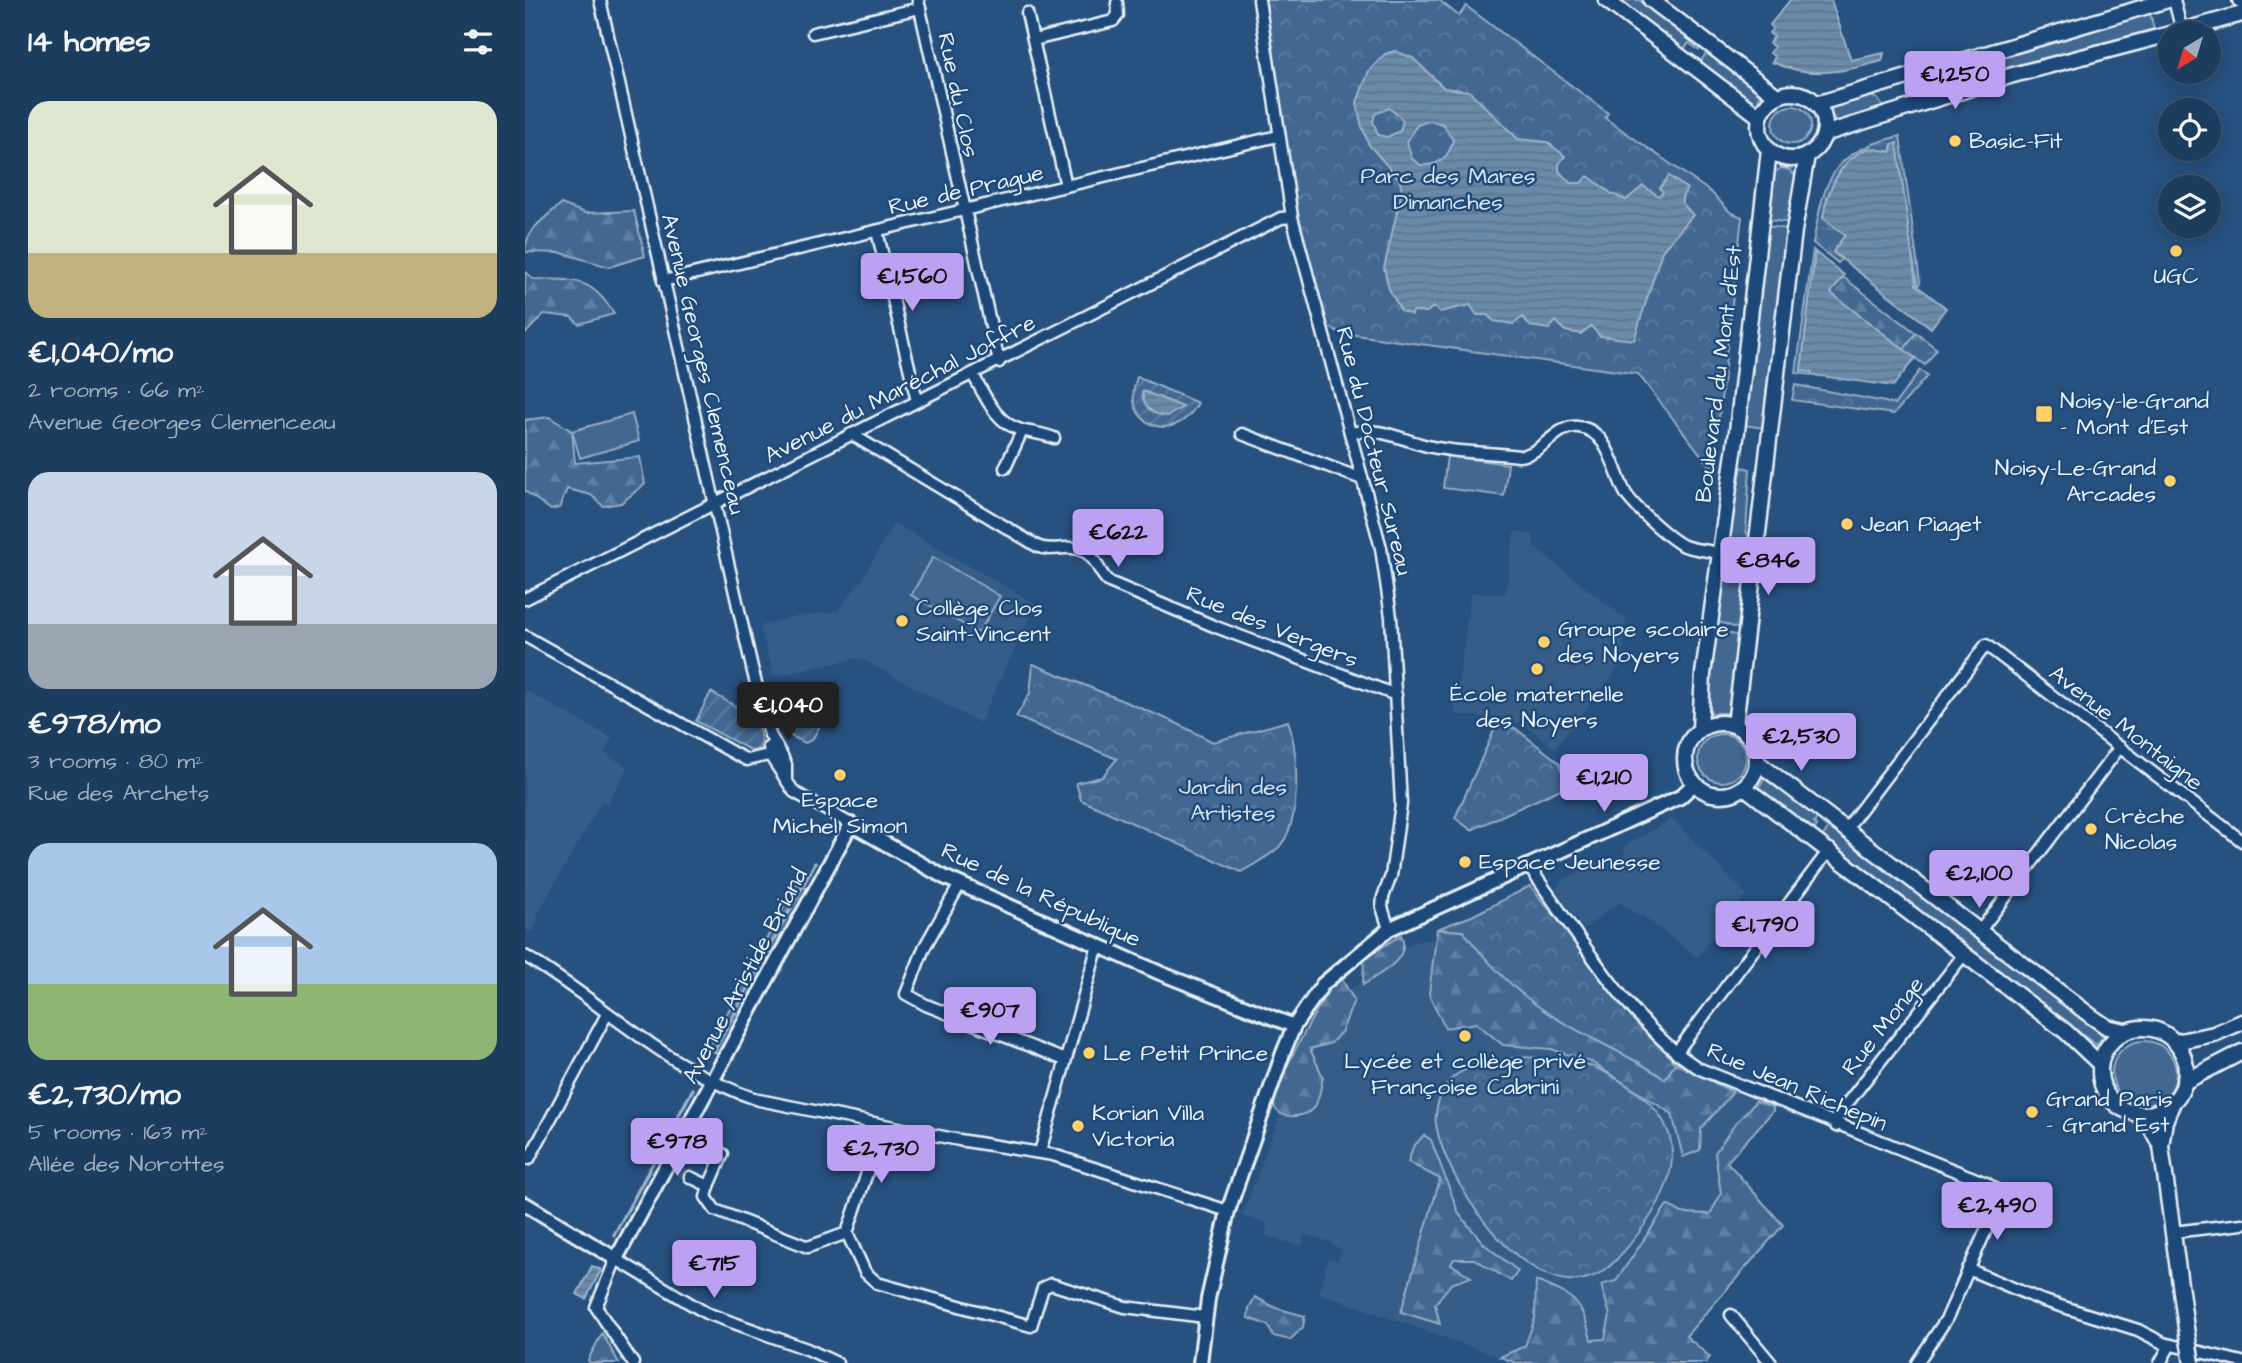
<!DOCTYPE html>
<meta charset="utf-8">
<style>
:root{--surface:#1d3d5f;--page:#254465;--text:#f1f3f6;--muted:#a0aebd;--line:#3b5674;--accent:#bca0f2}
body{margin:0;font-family:"Architects Daughter",sans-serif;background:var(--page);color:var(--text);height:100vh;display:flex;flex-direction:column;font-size:26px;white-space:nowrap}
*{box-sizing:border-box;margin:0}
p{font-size:23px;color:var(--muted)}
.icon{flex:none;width:38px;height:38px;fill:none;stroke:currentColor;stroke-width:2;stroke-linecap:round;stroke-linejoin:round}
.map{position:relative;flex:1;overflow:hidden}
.sheet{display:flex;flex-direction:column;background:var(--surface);width:525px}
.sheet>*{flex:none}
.needle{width:46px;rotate:218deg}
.controls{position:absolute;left:1633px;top:21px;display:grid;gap:14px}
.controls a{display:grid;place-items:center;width:63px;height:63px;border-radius:50%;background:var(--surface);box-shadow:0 4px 18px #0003,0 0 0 2px var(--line);font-size:35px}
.price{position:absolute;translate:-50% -60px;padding:0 16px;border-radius:7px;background:var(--accent);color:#111;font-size:23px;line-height:46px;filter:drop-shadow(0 2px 4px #0008)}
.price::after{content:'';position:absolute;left:50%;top:42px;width:21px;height:16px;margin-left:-10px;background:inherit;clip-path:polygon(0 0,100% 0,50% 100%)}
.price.selected{background:#222;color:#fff}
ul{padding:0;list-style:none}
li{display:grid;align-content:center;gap:14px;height:371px;padding:0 28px}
li span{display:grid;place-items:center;height:217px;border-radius:21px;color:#555}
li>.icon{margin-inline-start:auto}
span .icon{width:126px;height:126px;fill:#fffc;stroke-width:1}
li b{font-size:30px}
h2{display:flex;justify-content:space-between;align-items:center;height:84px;padding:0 28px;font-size:30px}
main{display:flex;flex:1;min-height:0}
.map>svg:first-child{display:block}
.built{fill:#355d88}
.grass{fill:#436891;stroke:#96acc4;stroke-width:2}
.forest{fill:url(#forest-firs);stroke:#96acc4;stroke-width:2}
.wetland{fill:url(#wetland-marsh);stroke:#96acc4;stroke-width:2}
.park{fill:url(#park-crowns);stroke:#96acc4;stroke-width:2}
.garden{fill:url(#garden-furrows);stroke:#96acc4;stroke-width:2}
.water{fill:url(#water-rules);stroke:#9db3c9;stroke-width:2;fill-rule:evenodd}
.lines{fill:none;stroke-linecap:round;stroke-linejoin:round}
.stream{stroke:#9db3c9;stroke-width:3.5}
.minor-tunnel{stroke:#446991;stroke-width:10;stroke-dasharray:10 5;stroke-linecap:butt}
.minor-casing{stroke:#e8f1f8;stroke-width:15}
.tertiary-casing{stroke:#e8f1f8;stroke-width:18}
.secondary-casing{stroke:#e8f1f8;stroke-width:19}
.minor{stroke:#1f4a7a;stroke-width:10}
.tertiary{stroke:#1f4a7a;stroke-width:12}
.secondary{stroke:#1f4a7a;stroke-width:14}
.secondary-bridge-casing{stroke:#e8f1f8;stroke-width:19;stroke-linecap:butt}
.secondary-bridge{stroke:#1f4a7a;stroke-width:14}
.poi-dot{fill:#ffd166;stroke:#1f4a7a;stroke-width:2.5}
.labels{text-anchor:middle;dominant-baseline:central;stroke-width:5;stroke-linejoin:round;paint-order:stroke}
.street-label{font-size:23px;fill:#e8f1f8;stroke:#1f4a7a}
.poi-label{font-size:23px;fill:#e8f1f8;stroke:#1f4a7a;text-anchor:start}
.park-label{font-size:23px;fill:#d8e3ee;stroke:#1f4a7a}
</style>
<main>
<section class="sheet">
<h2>14 homes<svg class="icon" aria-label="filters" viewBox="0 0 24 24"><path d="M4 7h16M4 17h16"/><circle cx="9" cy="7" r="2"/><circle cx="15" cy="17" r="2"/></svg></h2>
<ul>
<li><span style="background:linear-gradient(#dfe7d0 70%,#c2b280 0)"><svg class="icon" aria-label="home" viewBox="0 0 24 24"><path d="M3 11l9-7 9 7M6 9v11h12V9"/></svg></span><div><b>€1,040/mo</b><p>2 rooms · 66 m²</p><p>Avenue Georges Clemenceau</p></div></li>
<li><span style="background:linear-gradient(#c9d6e8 70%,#9aa5b1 0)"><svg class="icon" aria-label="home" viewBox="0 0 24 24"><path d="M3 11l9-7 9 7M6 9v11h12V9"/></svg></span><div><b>€978/mo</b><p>3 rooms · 80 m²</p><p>Rue des Archets</p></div></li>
<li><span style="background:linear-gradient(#a9c7e8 65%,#8fb573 0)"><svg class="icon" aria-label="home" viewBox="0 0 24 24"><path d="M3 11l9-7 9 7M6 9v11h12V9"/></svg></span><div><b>€2,730/mo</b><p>5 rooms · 163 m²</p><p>Allée des Norottes</p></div></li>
</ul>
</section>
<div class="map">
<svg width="1717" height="1363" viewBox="0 0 1717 1363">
<defs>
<pattern id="forest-firs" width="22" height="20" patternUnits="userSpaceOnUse" patternTransform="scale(1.75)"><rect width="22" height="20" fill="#436891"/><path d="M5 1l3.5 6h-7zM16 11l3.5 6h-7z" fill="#5e7ea1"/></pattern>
<pattern id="wetland-marsh" width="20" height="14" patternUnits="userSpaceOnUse" patternTransform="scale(1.75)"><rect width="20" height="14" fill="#436891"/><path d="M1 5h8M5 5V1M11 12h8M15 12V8" fill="none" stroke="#5e7ea1"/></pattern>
<pattern id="park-crowns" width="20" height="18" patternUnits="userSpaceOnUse" patternTransform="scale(1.75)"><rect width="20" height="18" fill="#436891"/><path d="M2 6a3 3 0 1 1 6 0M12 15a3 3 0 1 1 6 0" fill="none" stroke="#5e7ea1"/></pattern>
<pattern id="garden-furrows" width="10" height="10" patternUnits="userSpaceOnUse" patternTransform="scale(1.75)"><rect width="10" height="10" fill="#436891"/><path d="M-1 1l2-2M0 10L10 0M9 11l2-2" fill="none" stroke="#5e7ea1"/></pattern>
<pattern id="water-rules" width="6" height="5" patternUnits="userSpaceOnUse" patternTransform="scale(1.75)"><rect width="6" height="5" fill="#6b8aaa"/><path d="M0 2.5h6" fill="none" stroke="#5e7388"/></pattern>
</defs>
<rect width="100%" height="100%" fill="#27517f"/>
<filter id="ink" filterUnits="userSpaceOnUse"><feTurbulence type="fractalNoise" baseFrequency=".0143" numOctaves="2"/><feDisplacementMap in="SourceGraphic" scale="14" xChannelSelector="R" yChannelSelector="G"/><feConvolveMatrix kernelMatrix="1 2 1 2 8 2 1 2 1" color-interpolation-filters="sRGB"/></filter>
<g filter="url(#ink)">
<g class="built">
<path d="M369,523L511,604L455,723L335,658L249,676L235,626L267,617L312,611L336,581Z"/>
<path d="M989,532L1008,534L1009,547L1102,620L1096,665L1030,748L996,723L929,714L946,593L980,594Z"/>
<path d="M0,690L87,738L79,753L103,767L82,804L77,801L12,915L13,923L8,933L0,929Z"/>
<path d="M1147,819L1222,895L1172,957L1117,915L1115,917L1094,902L1059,929L1031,890L1036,881L1082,858L1086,865L1100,853L1098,847Z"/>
<path d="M912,929L1140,1079L1150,1063L1167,1074L1248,1107V1111L1202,1162L1258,1225L1161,1336L1185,1357L1181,1363H991L794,1293L803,1258L813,1261L817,1249L806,1245L807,1242L780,1235L777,1246L740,1236L742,1223L717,1216L749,1130L785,1049L817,996L888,942L910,939Z"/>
</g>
<g class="grass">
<path d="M1091,0H1114L1175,47L1174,50L1164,43L1158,50Z"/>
<path d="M1625,13L1629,29L1478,73L1473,58Z"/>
<path d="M1182,52L1230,87L1235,96L1232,103L1229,104L1164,55L1166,53L1176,61Z"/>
<path d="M1408,77L1412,92L1395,97L1384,83Z"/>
<path d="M1341,95L1352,98L1359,108L1313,121L1306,116L1307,105Z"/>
<circle cx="1267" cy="125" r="19"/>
<path d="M1256,168L1265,170L1272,178L1267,223L1244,220L1243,217L1250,172Z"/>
<path d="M1241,226L1264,229L1240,428L1218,425L1228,371L1227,334Z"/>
<path d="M107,414L114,441L55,458L47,431Z"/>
<path d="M922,456L983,464L979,496L918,488Z"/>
<path d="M1217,467L1225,469L1221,531L1226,542L1214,629L1191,621L1199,554Z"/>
<path d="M408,557L475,596L454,633L386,595Z"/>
<path d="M1189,628L1213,636L1204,713H1186L1183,699Z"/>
<circle cx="1197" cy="758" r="24"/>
<path d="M1241,776L1294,815L1289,823L1292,826L1288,831L1233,788Z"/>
<path d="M1299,819L1579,1036L1571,1045L1297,837L1303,829L1296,823Z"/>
<circle cx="1619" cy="1073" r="32"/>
</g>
<g class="forest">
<path d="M36,204L60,213L109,211L120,256L84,267L37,253L0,252C0,230 20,218 36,204Z"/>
<path d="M0,272L8,279C48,280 66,276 89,314L54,324L46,317L19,314L0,334Z"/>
<path d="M1318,277L1391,333L1379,350L1305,293Z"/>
<path d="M24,417L47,431L50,463L115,457L120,484L96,503L78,506L66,495L42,489L34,508L26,510L0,491V420Z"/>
<path d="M912,929L938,931C962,962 989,991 1023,1013C1060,1038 1103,1053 1140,1079L1150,1063L1208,1092L1176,1129L1175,1150L1158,1157L1147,1114L1066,1062L1026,1049L978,1045L951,1023L920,1028L904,994Z"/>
<path d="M876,935C887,959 855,973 838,985L839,959Z"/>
<path d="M814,974L829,1000L817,1031L806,1043L785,1049L798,1077C796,1086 794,1101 789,1108C780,1118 751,1121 749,1104C747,1086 801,993 814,974Z"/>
<path d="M1231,1101L1248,1107V1111L1202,1162L1258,1225L1161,1336L1185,1357L1181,1363H991L975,1357L1000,1346L1010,1318L1011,1281C1049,1296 1057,1300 1066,1340L1080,1339L1085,1315L1076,1285L1091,1281L1142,1205L1157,1213L1185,1214L1196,1194L1190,1153L1210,1124Z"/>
<path d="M899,1135L906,1140L934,1214L959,1244L993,1271L986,1281L949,1259H929L926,1264L946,1277L926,1284L910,1304L915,1324L876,1312L915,1179L883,1162L888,1147Z"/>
<path d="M730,1297L751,1308L780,1316L778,1327L765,1340L748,1336L743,1325L723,1318L724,1308Z"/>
</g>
<g class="wetland">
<path d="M1375,136L1395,282L1393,287L1367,144L1365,152L1316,170L1302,198L1320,235L1308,252L1316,259L1313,263L1288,243C1300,177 1306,152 1375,136Z"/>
<path d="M1288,250L1290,252L1276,370L1288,372L1287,375L1271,373Z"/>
<path d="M1391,333L1412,349L1400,365L1379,350Z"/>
</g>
<g class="park">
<path d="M736,0H914L934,16L941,6L1083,113L1080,118L1187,193L1205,212L1217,217L1188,470L1113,374L816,333L795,323L767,217Z"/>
<path d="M1395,370L1402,376L1369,414L1267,400L1270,385L1370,404Z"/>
<path d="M508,664L647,721L688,742L763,721C774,750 777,825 753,848C743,857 728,865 716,872L556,800L551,783L577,777L592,759L491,717L505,693Z"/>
<path d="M971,726L990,728L1035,763L1036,770L1043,769L1051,782L946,830L930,818Z"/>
<path d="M1005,886L1150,1063L1140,1079C1103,1053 1061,1038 1023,1013C989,991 962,962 938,931L912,929L947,916Z"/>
<path d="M996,1057C1013,1058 1032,1058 1049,1061C1071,1065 1092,1078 1110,1091C1179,1141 1139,1207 1093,1258C1023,1336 921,1188 911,1124C909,1111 915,1094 922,1084C936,1064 973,1060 996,1057Z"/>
<path d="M77,1333L94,1363H65L63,1360Z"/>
</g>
<g class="garden">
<path d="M612,377L673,403C649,448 594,424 612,377Z"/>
<path d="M186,692L232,719L237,744L234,749L227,751L171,721Z"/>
<path d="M288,698L298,703L300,717L287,740L280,743L262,734L252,706Z"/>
<path d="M272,883L283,889L251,949H236Z"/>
<path d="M234,953H249L233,983L222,977Z"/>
<path d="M220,980L231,986L216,1014L208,1002Z"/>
<path d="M206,1006L214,1017L194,1054L183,1049Z"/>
</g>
<g class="water">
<path d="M1265,0H1306L1326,60L1359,53L1357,61C1318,72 1286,79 1247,62L1250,57L1245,53L1249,47L1244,43L1249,37L1244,33L1248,28L1245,25Z"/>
<path d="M870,51L888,58L919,88L944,91L993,139L1022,142L1040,156L1034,164V171L1045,183H1056L1063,176L1087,194L1101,200L1118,186L1134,196L1138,192L1135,188L1144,176L1162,189L1157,197V203L1168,215L1137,251L1109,340L1075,336L1066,326L1056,334L1040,331L1031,321L1024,329L1005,326L998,317L988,324L969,321L962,315H952L945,305L915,312L908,307L902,312L888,311L887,315L876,311L864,289L859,268L877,190L874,179L844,145L836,124L832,102L844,71L860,54ZM864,108L878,120L875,131L862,137L853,135L848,121L850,114ZM904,121L918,124L928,140C924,158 914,166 896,165L887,159L882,142L892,125Z"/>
<path d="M1372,143L1391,285L1421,308L1406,328L1308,252L1320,235L1298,218C1302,190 1316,157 1345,148L1366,152L1367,144Z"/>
<path d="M1290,252L1319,275L1306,293L1390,358L1368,386L1287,375V372L1276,371Z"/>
<path d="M617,392L618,391L658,407L643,416C628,416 618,407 617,392Z"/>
<path d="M67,1266L76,1270L61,1299L52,1294Z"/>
</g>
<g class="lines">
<g class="stream">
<path d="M189,1051L290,863"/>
<path d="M89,1235L168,1089"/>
</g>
<path class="minor-tunnel" d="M154,1170L165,1177"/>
<g class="minor-casing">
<g id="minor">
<path d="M75,0L228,672L245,735L258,758"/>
<path d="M393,0L474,362"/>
<path d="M734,0L767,217L856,548L866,617L876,804L866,876L858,897L857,907L864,929"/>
<path d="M1649,0L1657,31"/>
<path d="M502,13L541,186"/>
<path d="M288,33L395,8"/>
<path d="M509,40L588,21L593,15L592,3"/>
<path d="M352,231L392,401"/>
<path d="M138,281L753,136"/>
<path d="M448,375C460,395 470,423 496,430C507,433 517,433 529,438"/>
<path d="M825,433C852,427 871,437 895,444C926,453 962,452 994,456C1017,455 1032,423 1054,427C1085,431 1089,474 1101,494C1109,507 1144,538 1157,545C1168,550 1182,550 1194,553"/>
<path d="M326,434L512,546C528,554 544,542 560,552C573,559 573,573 584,582L691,627L871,695"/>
<path d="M717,434L837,479"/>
<path d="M480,468L497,431"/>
<path d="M0,599L756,218L767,217"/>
<path d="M0,636L212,755L222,760L252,753L261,764V777"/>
<path d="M244,747L246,757L269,792L326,824"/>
<path d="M1321,829L1461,645L1717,841"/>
<path d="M1004,867C1052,932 1106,1027 1175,1069L1461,1183L1474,1192L1473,1203L1422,1318L1392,1363"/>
<path d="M435,884L399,948L381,994L401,1005L540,1060"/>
<path d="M1454,932L1595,747"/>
<path d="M0,956C82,1005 140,1069 234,1100L434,1140L528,1155L703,1211"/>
<path d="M1151,1053L1305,849"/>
<path d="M358,1125L322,1233L340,1272L352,1283L506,1326L518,1288L526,1284L600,1307L680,1317"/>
<path d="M1311,1126L1313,1115L1440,953"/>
<path d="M515,1152L573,945"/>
<path d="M4,1159L82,1014"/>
<path d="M165,1177L184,1186L181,1197L190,1210L283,1247L322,1233"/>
<path d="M184,1186L198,1154"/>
<path d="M1648,1232L1717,1224"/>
<path d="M1443,1269L1516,1300L1613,1330L1638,1343L1717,1362"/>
<path d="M1206,1315L1246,1363"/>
<path d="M108,1363L71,1307L91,1259L181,1313L282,1349L312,1363"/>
<path d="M1635,1363L1645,1345"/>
</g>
</g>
<g class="tertiary-casing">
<g id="tertiary">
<path d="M0,1204L91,1259L326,824L419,877L635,973L769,1026"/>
<path d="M675,1363L683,1299L703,1211L758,1053L769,1026L798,984L864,929L1155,797L1169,784"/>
</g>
</g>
<g class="secondary-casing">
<g id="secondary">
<path d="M1081,0L1235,117"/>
<path d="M1126,0L1252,96"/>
<path d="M1715,0L1717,2"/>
<path d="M1649,33L1717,14"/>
<circle cx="1267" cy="126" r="33"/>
<path d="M1291,104L1643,0"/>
<path d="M1299,134L1488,75L1645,34"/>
<circle cx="1196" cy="759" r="36"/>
<path d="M1210,725L1269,231L1282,155"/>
<path d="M1175,728L1178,674L1212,431L1244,150"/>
<path d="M1232,762L1566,1016L1582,1027L1600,1031"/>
<path d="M1219,787L1540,1031L1575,1064"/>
<circle cx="1618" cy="1071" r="43"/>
<path d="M1650,1042L1689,1034L1717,1022"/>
<path d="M1659,1082L1717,1052"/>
<path d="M1648,1102L1640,1121L1636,1146L1661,1328"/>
<path d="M1613,1113L1626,1128L1636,1146"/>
</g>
</g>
<use href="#minor" class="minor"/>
<use href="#tertiary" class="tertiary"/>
<use href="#secondary" class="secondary"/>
<g class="secondary-bridge-casing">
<path id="secondary-bridge" d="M1661,1328L1667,1363"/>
</g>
<use href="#secondary-bridge" class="secondary-bridge"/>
</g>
</g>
<g class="poi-dot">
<circle cx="1430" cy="141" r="7"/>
<circle cx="1651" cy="251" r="7"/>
<rect x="1510" y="405" width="18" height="18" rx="3.5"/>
<circle cx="1645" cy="481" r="7"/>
<circle cx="1322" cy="524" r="7"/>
<circle cx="377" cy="621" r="7"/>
<circle cx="1019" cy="642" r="7"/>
<circle cx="1012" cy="669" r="7"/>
<circle cx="315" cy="775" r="7"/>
<circle cx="1566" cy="829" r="7"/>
<circle cx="940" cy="862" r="7"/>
<circle cx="940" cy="1036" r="7"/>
<circle cx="564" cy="1053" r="7"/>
<circle cx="1507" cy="1112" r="7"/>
<circle cx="553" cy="1126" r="7"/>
</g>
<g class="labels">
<g class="street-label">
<text transform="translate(433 95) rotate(78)">Rue du Clos</text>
<text transform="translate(441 190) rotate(-13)">Rue de Prague</text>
<text transform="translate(178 364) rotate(77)">Avenue Georges Clemenceau</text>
<text transform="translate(1194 374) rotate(-83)">Boulevard du Mont d'Est</text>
<text transform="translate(375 389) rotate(-27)">Avenue du Maréchal Joffre</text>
<text transform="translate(849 451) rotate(76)">Rue du Docteur Sureau</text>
<text transform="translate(747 627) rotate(22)">Rue des Vergers</text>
<text transform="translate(1601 728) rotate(38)">Avenue Montaigne</text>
<text transform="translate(516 895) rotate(25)">Rue de la République</text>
<text transform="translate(220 976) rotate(-62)">Avenue Aristide Briand</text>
<text transform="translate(1358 1026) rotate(-52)">Rue Monge</text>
<text transform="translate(1272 1087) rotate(23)">Rue Jean Richepin</text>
</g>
<g class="poi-label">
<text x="1444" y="141">Basic-Fit</text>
<text x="1651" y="276" text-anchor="middle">UGC</text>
<text x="1535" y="401">Noisy-le-Grand<tspan x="1535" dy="26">- Mont d’Est</tspan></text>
<text x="1631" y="468" text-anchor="end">Noisy-Le-Grand<tspan x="1631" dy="26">Arcades</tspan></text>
<text x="1336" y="524">Jean Piaget</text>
<text x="391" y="608">Collège Clos<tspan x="391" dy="26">Saint-Vincent</tspan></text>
<text x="1033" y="629">Groupe scolaire<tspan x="1033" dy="26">des Noyers</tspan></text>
<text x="1012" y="694" text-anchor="middle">École maternelle<tspan x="1012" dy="26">des Noyers</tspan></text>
<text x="315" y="800" text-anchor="middle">Espace<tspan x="315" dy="26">Michel Simon</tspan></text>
<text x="1580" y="816">Crèche<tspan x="1580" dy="26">Nicolas</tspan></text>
<text x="954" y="862">Espace Jeunesse</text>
<text x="578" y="1053">Le Petit Prince</text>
<text x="940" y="1061" text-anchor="middle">Lycée et collège privé<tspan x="940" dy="26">Françoise Cabrini</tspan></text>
<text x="1521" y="1099">Grand Paris<tspan x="1521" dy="26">- Grand Est</tspan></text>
<text x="567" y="1113">Korian Villa<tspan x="567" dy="26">Victoria</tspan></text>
</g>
<g class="park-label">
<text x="923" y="176">Parc des Mares<tspan x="923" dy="26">Dimanches</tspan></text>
<text x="708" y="787">Jardin des<tspan x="708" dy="26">Artistes</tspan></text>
</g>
</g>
</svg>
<div class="controls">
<a><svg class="needle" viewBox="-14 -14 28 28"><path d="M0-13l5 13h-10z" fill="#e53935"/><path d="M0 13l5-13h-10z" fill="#a0aebd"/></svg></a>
<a><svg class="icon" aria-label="locate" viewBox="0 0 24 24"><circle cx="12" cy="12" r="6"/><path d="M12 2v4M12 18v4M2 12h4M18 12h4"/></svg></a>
<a><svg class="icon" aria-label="layers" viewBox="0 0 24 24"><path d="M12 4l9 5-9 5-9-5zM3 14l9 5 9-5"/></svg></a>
</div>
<b class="price" style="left:1430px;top:111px">€1,250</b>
<b class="price" style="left:387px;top:313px">€1,560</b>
<b class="price" style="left:593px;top:569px">€622</b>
<b class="price" style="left:1243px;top:597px">€846</b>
<b class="price selected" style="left:263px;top:742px">€1,040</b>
<b class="price" style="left:1276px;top:773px">€2,530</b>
<b class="price" style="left:1079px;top:814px">€1,210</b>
<b class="price" style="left:1454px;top:910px">€2,100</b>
<b class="price" style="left:1240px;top:961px">€1,790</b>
<b class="price" style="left:465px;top:1047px">€907</b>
<b class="price" style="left:152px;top:1178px">€978</b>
<b class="price" style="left:356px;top:1185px">€2,730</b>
<b class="price" style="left:1472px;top:1242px">€2,490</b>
<b class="price" style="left:189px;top:1300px">€715</b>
</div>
</main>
